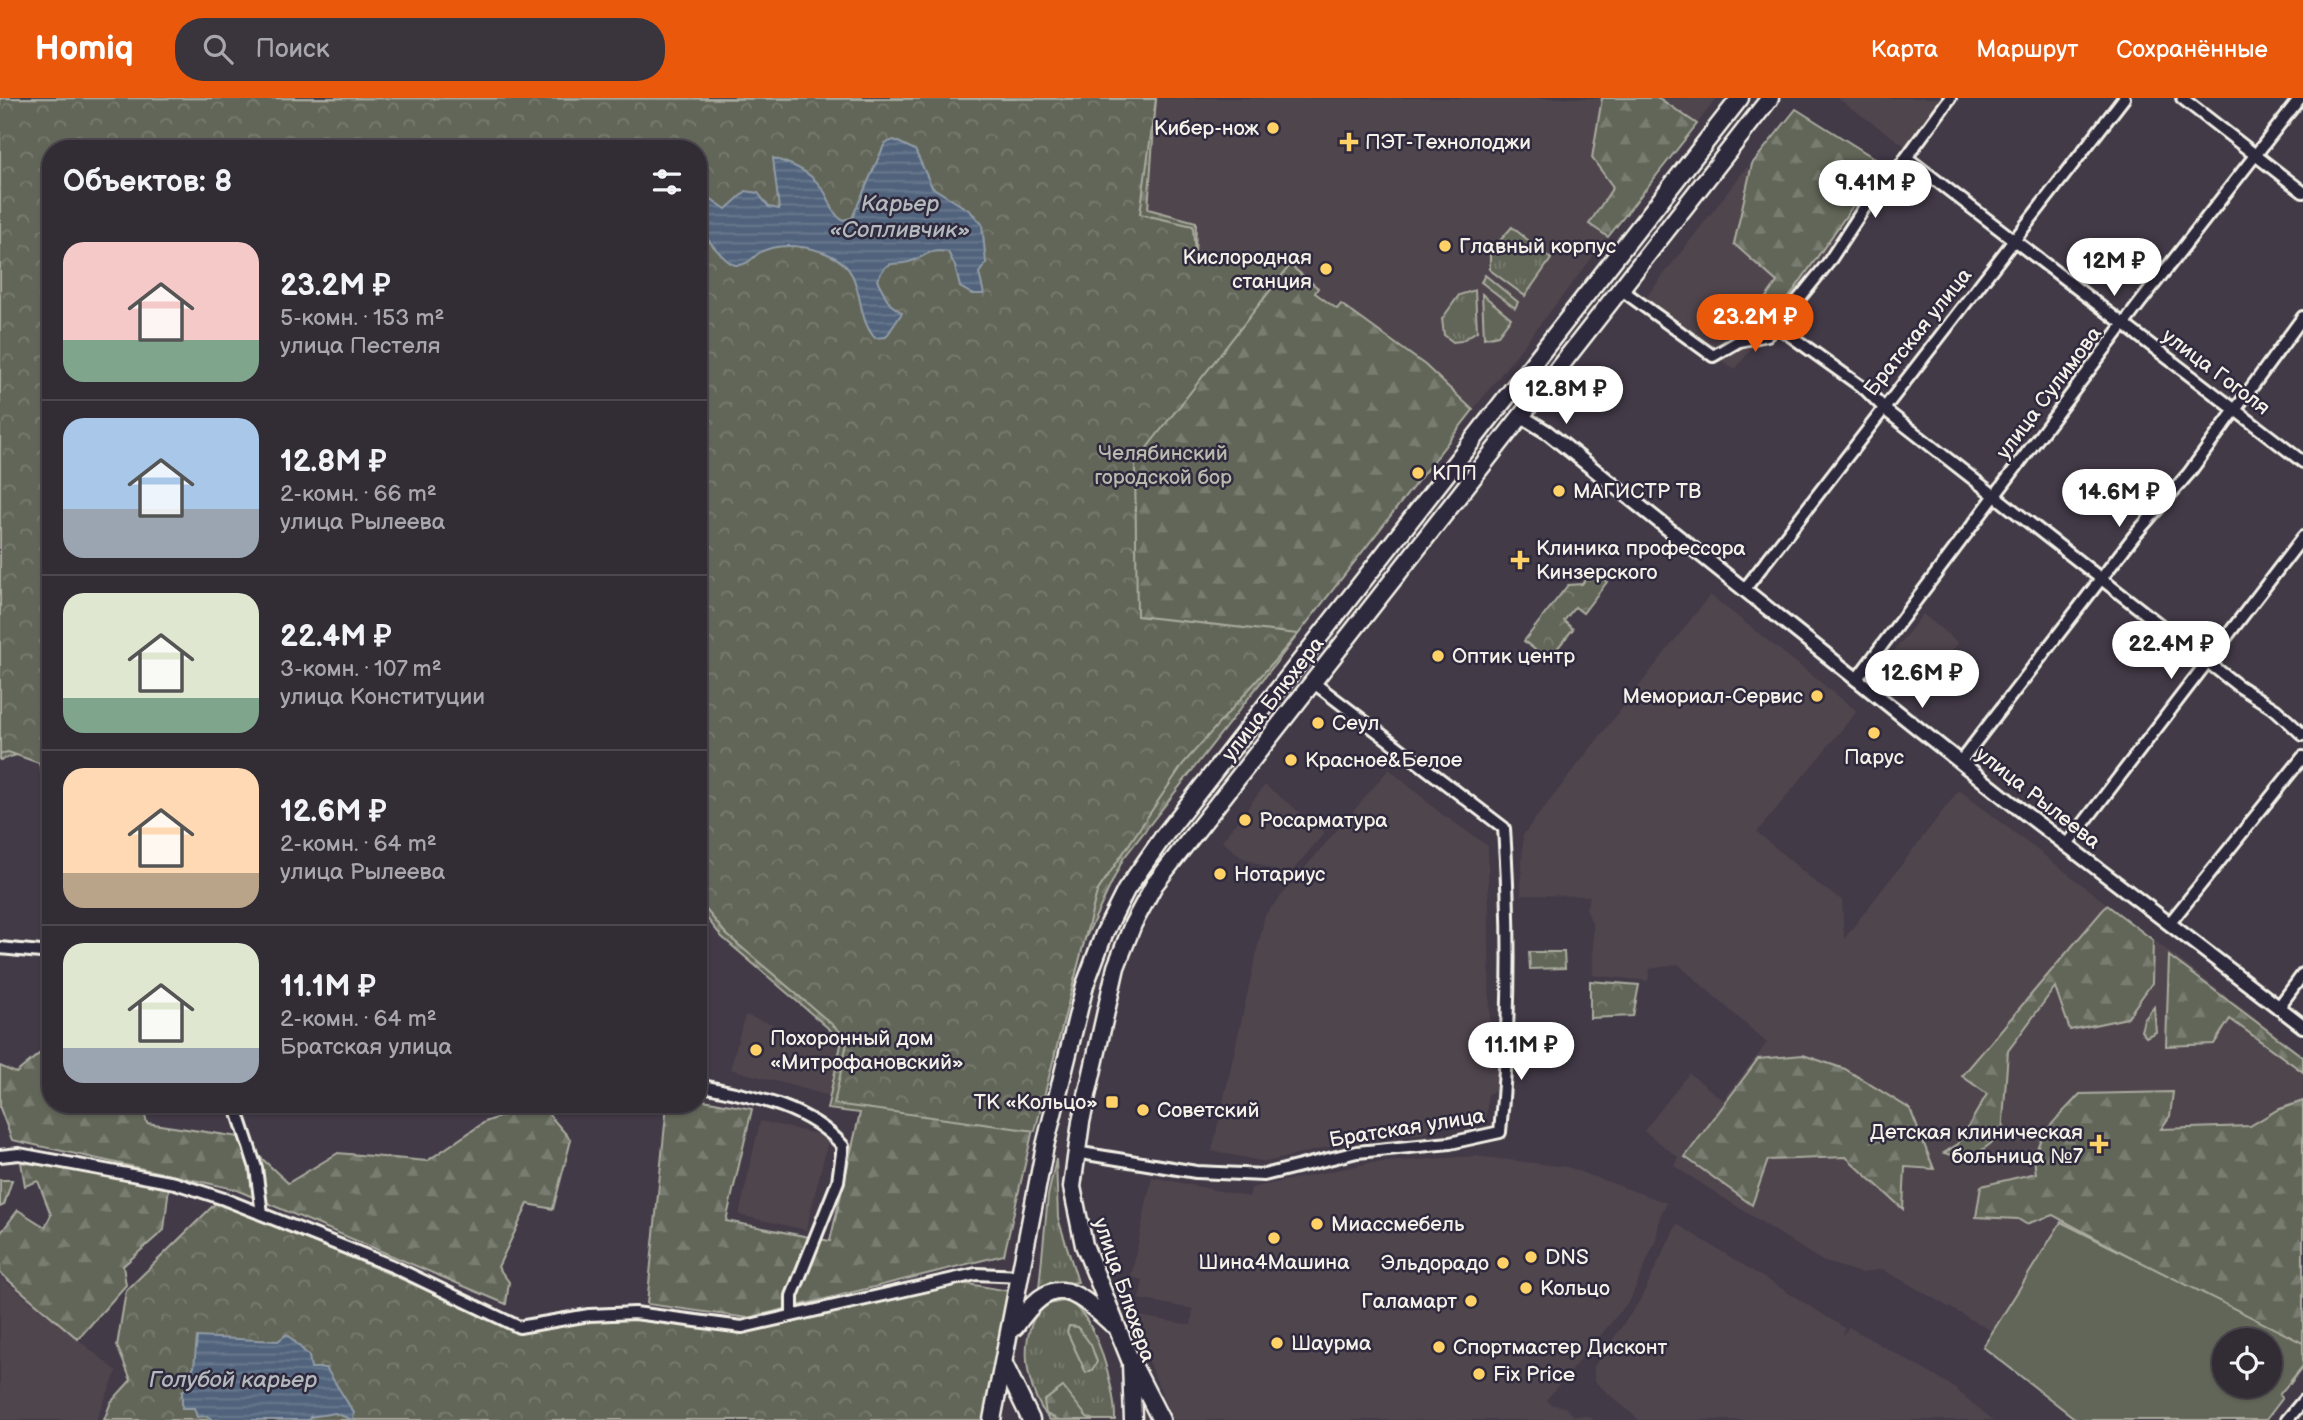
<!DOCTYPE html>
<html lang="ru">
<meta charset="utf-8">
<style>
:root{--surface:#322c35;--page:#3a343d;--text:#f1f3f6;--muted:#a8a7ad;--line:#4d4850;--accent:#ea580c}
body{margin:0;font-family:"Balsamiq Sans",sans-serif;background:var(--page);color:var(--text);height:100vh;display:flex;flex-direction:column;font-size:26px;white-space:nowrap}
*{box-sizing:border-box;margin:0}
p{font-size:23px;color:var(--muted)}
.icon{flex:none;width:38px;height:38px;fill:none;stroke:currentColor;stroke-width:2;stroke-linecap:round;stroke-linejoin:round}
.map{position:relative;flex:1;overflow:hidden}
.side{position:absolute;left:42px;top:42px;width:665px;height:973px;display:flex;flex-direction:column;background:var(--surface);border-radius:28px;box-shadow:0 2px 5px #0004,0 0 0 2px var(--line)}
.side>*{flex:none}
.fabs{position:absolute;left:2212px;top:1230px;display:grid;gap:14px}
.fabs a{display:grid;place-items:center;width:70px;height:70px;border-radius:50%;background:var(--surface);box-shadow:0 2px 5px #0004,0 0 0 2px var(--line);font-size:35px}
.price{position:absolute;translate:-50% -60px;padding:0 16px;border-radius:24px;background:#fff;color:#222;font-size:23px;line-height:46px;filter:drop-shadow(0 2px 4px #0008)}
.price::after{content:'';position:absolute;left:50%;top:42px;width:21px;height:16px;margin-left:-10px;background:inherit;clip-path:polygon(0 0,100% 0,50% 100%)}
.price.current{background:var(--accent);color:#fff}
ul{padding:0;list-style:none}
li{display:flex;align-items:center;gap:21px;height:175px;padding:0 21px}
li+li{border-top:2px solid var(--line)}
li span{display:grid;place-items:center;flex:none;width:196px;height:140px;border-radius:21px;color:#555}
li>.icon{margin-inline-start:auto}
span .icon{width:84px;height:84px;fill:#fffc;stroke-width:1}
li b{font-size:30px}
h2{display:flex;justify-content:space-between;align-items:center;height:84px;padding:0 21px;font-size:30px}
header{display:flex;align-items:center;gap:42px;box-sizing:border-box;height:98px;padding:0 35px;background:var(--accent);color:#fff}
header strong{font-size:33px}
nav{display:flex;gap:38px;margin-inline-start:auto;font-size:24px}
.search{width:490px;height:63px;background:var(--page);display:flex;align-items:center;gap:18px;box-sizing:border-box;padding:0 24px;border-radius:28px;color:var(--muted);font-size:26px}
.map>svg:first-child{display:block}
.built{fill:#50454e}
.grass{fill:url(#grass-tufts);stroke:#abaca0;stroke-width:2}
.forest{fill:url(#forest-firs);stroke:#abaca0;stroke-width:2}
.park{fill:url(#park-crowns);stroke:#abaca0;stroke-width:2}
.garden{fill:#626658;stroke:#abaca0;stroke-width:2;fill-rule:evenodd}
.water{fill:url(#water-rules);stroke:#929ca7;stroke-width:2}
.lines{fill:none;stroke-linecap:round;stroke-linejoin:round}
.minor-casing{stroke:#f4f1e8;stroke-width:16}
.tertiary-casing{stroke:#f4f1e8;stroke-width:18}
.primary-casing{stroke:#f4f1e8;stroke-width:21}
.minor{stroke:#2f2a3d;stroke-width:10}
.tertiary{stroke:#2f2a3d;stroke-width:12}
.primary{stroke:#2f2a3d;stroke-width:16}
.poi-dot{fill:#ffd166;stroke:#2f2a3d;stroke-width:2.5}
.labels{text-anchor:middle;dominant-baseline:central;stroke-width:5;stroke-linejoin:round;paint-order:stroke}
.poi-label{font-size:21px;fill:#f4f1e8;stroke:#2f2a3d;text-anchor:start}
.street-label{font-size:21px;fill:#f4f1e8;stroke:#2f2a3d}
.park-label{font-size:21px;fill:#bab9ae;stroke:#2f2a3d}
.water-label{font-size:23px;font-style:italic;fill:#b3b9bd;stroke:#2f2a3d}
</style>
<header>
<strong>Homiq</strong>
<div class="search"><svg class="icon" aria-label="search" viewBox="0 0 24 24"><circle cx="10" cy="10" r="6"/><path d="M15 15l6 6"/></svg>Поиск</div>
<nav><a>Карта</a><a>Маршрут</a><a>Сохранённые</a></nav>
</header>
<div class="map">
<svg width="2303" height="1322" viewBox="0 0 2303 1322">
<defs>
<pattern id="grass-tufts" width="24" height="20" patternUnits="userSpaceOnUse" patternTransform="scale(1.75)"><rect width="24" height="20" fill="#626658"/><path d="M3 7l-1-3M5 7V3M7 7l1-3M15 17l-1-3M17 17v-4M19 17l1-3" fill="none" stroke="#797c70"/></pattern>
<pattern id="forest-firs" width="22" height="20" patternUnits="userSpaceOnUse" patternTransform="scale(1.75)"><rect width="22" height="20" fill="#626658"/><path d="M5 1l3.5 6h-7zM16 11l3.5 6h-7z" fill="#797c70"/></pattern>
<pattern id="park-crowns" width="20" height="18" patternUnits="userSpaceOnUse" patternTransform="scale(1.75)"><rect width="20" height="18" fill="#626658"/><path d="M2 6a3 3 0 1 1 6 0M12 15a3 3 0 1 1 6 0" fill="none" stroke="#797c70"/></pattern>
<pattern id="water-rules" width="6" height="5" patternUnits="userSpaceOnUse" patternTransform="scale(1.75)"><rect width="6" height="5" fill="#51647c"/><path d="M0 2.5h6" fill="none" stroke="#6b7b8f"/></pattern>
</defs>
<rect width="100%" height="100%" fill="#423a47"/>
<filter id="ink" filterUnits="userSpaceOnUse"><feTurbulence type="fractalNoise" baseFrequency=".0143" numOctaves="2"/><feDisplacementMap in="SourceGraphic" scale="14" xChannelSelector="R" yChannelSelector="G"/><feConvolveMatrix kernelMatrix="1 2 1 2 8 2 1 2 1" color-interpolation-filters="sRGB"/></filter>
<g filter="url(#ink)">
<g class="built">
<path d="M1156,0H1717L1298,536L1195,160L1196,124L1148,111Z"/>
<path d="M1837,0H1941L1905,48Z"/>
<path d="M1747,69L1837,138L1735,272L1644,202Z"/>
<path d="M1710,497L1857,613L1757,734L1820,788L1842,802L1844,841L1959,692L2303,957V1245L2061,1124L1995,1235L1882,1171L1861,1175L1822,1163L1674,1068L1678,1059L1644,1033L1689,975L1723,1002L1767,945L1678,866L1650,871L1648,883L1593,877V828L1586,810L1590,798L1521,797L1523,737Z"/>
<path d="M1923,516L1958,545L1923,590L1887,562Z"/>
<path d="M1389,671L1439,714L1488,748L1490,929L1487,955L1496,957L1497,965L1496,993L1488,996L1486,1024H1435L1434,1032L1426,1035L1346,1045L1266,1064L1212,1053L1265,817Z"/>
<path d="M1265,687L1325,734L1288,778L1241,759L1222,743Z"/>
<path d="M745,917L844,950L834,999L730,971Z"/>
<path d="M760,1023L829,1039L806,1132L739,1117Z"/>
<path d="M1475,1058L1567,1069L1667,1105L1660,1118L1656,1142L1630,1202L1547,1301L1550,1306L1565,1309L1574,1318H1589L1594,1322H1173L1128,1216L1191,1227L1193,1211L1139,1201L1143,1182L1131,1179L1152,1079L1249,1099L1251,1090L1370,1065Z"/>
<path d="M1677,1126L1845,1230L1843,1238L1849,1229L1949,1286L1993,1322H1639L1594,1283V1268L1639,1204Z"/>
<path d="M0,1179L117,1273L96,1322H0Z"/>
</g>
<g class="grass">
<path d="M1512,129L1551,161L1525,198L1490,172V154Z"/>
<path d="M1485,177L1518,204L1515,210L1481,184Z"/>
<path d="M1475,192L1477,233L1461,243L1453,244L1444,237L1442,221L1459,197Z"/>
<path d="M1482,196L1511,220L1498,237L1484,240Z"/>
<path d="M2154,909L2156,934L2146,939L2141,933L2144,922Z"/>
<path d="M1056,1061L1058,1120L1078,1184L1039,1190L1048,1098Z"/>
<path d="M0,1082H12L4,1107L0,1109Z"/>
<path d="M1063,1203C1095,1207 1116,1294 1115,1322H1050C1026,1294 1015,1236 1044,1207Z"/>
</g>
<g class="forest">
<path d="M0,0H1156L1148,111L1196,124L1195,160L1290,167L1318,190L1315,195L1337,211L1341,206L1425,267L1473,312L1123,761L1085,841L1032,1036L1004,1157L748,1220L647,1206L667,1006H698V1001L752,1011L726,1123L830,1143L860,1015L827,1011L842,942L722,839L698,809V51H51V647L0,662Z"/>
<path d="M1602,0H1659L1697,26L1608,139L1589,126L1613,89L1592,60Z"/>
<path d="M1796,11L1890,70L1869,85L1767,231L1742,233L1777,184L1734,146L1752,66Z"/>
<path d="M2107,807L2153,842L2152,885L2127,920L2070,932L2055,889L2008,953L2002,1037L1969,1062L1944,1055L1958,1046L1987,996L1962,978Z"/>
<path d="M2169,858L2303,959V974L2230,921L2214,946L2166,948Z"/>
<path d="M51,946V1006H142L147,1025L239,1039L288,1085L338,1055L427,1063L485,1024L536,1006H540L571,1042L553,1111L528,1106L498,1169L509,1184L506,1206L234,1091L12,1042L0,1010V968L16,975Z"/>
<path d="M1803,957L1845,971L1910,1011L1934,1071L1905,1069L1903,1111L1846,1059L1768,1062L1752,1107L1685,1059L1758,961Z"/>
<path d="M2173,994L2170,1018L2161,1031L2250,1028L2277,1012L2303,1003V1269L2290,1286L2280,1280L2270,1242H2224L2190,1191L2053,1117L2026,1126L2018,1121L1976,1119L1981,1088L2036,1075C2028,1041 2059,1020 2080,996Z"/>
<path d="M21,1064L169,1088L164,1132L123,1168L126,1187L78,1241L0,1175V1136L18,1112L45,1129L51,1117L38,1083L25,1088Z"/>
<path d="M1069,1228L1078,1229L1091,1247L1097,1264L1092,1272L1086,1275L1067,1234Z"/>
<path d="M1063,1289L1087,1319L1094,1322H1059L1046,1316L1044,1303Z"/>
</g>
<g class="park">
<path d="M0,0L1156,1L1140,116L1193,128L1195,159L1290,167L1135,365L1137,518L1298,536L1183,666L1097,794L1035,1033L834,1006L848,940L726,836L698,802V51H51V613L47,614C53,642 50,669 48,697L39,665L8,654L0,656Z"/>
<path d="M1592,472L1607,484L1583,515L1575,509L1564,523L1573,531L1548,562L1524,543L1568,487L1582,486Z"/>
<path d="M1529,854H1564L1565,870L1530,871Z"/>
<path d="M1590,883L1639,887L1633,918L1590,920Z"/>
<path d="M218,1103L521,1232L590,1220H634L742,1232L920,1187L963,1185L1014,1194L985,1322H104L111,1304L131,1282L117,1248L126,1193Z"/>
</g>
<path class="garden" d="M2061,1124L2303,1245V1268L2279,1297L2282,1301L2266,1322H2077L1983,1249ZM2224,1242H2270V1288H2224Z"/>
<g class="water">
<path d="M894,42L915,52L932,89L970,113L982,126L986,165L979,175L984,196H972L960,189L955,168L948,154C922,151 929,159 909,164C891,168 888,160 877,182L890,206L902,215L886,239L875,240C853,216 867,174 832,158C812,148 779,143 759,155C752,160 747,168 736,167C727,167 700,134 698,125C697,115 698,101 699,93L726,111L746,93L758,95L769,109L779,111L773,60C797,68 814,75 827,98C832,108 833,116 842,122L852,120L885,45Z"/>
<path d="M287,1236L309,1258L311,1270H326L354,1315L353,1322L335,1315L310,1319L309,1322H213L207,1318L197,1319L194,1310H182V1293L188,1289L184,1280L194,1269L197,1239L278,1243Z"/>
</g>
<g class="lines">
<g class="minor-casing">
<g id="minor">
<path d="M2182,0L2303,94"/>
<path d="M1907,60L2303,364"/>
<path d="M1619,190L1713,258L1739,243L1767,237L1777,228L1828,165L1868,104L1889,83L1950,0"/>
<path d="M1777,228L1866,292L1889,315L2237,587L2276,612L2303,637"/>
<path d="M1744,492L2124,0"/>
<path d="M1856,582L2139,206L2300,0"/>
<path d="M1960,664L2134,438L2189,375L2303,219"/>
<path d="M2067,747L2303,439"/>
<path d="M2169,826L2303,659"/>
<path d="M0,850L51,855"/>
<path d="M2278,910L2303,876"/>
<path d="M698,987C750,998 807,1007 843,1048L838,1083L792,1198V1216"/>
<path d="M235,1006L256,1070L262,1116"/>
<path d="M1075,1054L1196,1074L1264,1077L1357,1054L1450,1045L1500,1034C1510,933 1511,831 1504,730L1314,585"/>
<path d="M0,1058L19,1056L175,1085L224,1101L392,1168L519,1229L589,1217L635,1215L742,1229L976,1176L1022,1178"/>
<path d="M2287,1322L2303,1303"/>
</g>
</g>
<g class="tertiary-casing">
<path id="tertiary" d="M1521,318L1547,334L2009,703L2303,928"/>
</g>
<g class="primary-casing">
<g id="primary">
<path d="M1015,1229C1052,1175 1071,1188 1112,1226"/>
<path d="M1004,1266L1031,1322"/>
<path d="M1135,1271L1161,1322"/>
<path d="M992,1322L1045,1048L1085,887L1104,836L1126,792L1163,739L1740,0"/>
<path d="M1133,1322L1131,1264L1084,1147L1072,1089L1081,1024L1116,869L1133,826L1154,787L1770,0"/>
</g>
</g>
<use href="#minor" class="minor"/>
<use href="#tertiary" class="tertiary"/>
<use href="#primary" class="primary"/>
</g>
</g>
<g class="poi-dot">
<circle cx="1273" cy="30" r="7"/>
<path d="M1345.5 33.5h7v7h7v7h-7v7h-7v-7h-7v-7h7z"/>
<circle cx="1445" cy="148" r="7"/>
<circle cx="1326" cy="171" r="7"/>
<circle cx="1418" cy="375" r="7"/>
<circle cx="1559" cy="393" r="7"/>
<path d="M1516.5 451.5h7v7h7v7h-7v7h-7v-7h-7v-7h7z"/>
<circle cx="1438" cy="558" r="7"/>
<circle cx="1817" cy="598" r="7"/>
<circle cx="1318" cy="625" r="7"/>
<circle cx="1874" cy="635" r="7"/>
<circle cx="1291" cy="662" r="7"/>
<circle cx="1245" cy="722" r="7"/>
<circle cx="1220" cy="776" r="7"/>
<circle cx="756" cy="952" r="7"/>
<rect x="1105" y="997" width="14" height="14" rx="3.5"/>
<circle cx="1143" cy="1012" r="7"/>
<path d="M2095.5 1035.5h7v7h7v7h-7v7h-7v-7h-7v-7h7z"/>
<circle cx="1317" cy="1126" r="7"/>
<circle cx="1274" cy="1140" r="7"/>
<circle cx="1531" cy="1159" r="7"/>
<circle cx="1503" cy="1165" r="7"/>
<circle cx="1526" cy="1190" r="7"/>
<circle cx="1471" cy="1203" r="7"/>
<circle cx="1277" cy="1245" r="7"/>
<circle cx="1439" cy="1249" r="7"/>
<circle cx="1479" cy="1276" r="7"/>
</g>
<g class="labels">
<g class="poi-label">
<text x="1259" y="30" text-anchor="end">Кибер-нож</text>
<text x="1365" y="44">ПЭТ-Технолоджи</text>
<text x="1459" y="148">Главный корпус</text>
<text x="1312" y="159" text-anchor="end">Кислородная<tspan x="1312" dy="24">станция</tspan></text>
<text x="1432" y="375">КПП</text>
<text x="1573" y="393">МАГИСТР ТВ</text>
<text x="1536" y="450">Клиника профессора<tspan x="1536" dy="24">Кинзерского</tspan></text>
<text x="1452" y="558">Оптик центр</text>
<text x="1803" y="598" text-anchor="end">Мемориал-Сервис</text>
<text x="1332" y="625">Сеул</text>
<text x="1874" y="659" text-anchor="middle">Парус</text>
<text x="1305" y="662">Красное&amp;Белое</text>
<text x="1259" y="722">Росарматура</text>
<text x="1234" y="776">Нотариус</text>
<text x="770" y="940">Похоронный дом<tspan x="770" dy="24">«Митрофановский»</tspan></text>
<text x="1098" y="1004" text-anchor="end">ТК «Кольцо»</text>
<text x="1157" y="1012">Советский</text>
<text x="2083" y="1034" text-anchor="end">Детская клиническая<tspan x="2083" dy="24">больница №7</tspan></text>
<text x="1331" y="1126">Миассмебель</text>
<text x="1545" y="1159">DNS</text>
<text x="1274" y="1164" text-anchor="middle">Шина4Машина</text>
<text x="1489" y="1165" text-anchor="end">Эльдорадо</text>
<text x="1540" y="1190">Кольцо</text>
<text x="1457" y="1203" text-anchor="end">Галамарт</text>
<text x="1291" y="1245">Шаурма</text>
<text x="1453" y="1249">Спортмастер Дисконт</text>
<text x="1493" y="1276">Fix Price</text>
</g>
<g class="street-label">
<text transform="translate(1918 234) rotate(-51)">Братская улица</text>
<text transform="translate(2216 274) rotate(37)">улица Гоголя</text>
<text transform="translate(2049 295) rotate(-53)">улица Сулимова</text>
<text transform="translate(1273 601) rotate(-52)">улица Блюхера</text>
<text transform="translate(2038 700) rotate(38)">улица Рылеева</text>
<text transform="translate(1407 1030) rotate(-9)">Братская улица</text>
<text transform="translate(1124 1192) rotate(71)">улица Блюхера</text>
</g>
<g class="park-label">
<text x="1163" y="355">Челябинский<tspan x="1163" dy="24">городской бор</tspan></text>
</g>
<g class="water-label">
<text x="900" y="106">Карьер<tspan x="900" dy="26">«Сопливчик»</tspan></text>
<text x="233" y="1282">Голубой карьер</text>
</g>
</g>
</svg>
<div class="fabs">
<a><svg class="icon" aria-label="locate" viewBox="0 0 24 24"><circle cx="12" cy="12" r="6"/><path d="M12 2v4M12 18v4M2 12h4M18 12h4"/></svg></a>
</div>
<b class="price" style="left:1875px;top:122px">9.41M ₽</b>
<b class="price" style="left:2114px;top:200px">12M ₽</b>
<b class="price current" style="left:1755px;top:256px">23.2M ₽</b>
<b class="price" style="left:1566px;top:328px">12.8M ₽</b>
<b class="price" style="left:2119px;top:431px">14.6M ₽</b>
<b class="price" style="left:2171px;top:583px">22.4M ₽</b>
<b class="price" style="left:1922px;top:612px">12.6M ₽</b>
<b class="price" style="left:1521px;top:984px">11.1M ₽</b>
<section class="side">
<h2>Объектов: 8<svg class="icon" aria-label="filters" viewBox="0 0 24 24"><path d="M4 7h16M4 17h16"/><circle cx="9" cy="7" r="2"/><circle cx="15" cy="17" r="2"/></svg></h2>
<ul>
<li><span style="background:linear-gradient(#f6c9c9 70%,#7fa58c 0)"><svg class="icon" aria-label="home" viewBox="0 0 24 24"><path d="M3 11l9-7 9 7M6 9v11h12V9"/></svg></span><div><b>23.2M ₽</b><p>5-комн. · 153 m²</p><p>улица Пестеля</p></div></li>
<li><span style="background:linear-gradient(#a9c7e8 65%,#9aa5b1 0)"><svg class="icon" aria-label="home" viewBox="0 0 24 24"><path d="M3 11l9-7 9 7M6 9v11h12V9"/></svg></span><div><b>12.8M ₽</b><p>2-комн. · 66 m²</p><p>улица Рылеева</p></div></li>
<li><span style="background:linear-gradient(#dfe7d0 75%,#7fa58c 0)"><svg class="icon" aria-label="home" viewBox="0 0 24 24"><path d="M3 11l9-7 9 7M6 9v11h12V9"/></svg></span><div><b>22.4M ₽</b><p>3-комн. · 107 m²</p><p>улица Конституции</p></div></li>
<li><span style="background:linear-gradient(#ffd9b3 75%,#b9a48a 0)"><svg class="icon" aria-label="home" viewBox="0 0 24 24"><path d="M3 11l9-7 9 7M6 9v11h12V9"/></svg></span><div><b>12.6M ₽</b><p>2-комн. · 64 m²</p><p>улица Рылеева</p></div></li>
<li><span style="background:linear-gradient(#dfe7d0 75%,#9aa5b1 0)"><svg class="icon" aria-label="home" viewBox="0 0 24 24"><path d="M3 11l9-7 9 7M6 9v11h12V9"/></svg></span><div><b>11.1M ₽</b><p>2-комн. · 64 m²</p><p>Братская улица</p></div></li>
</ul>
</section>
</div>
